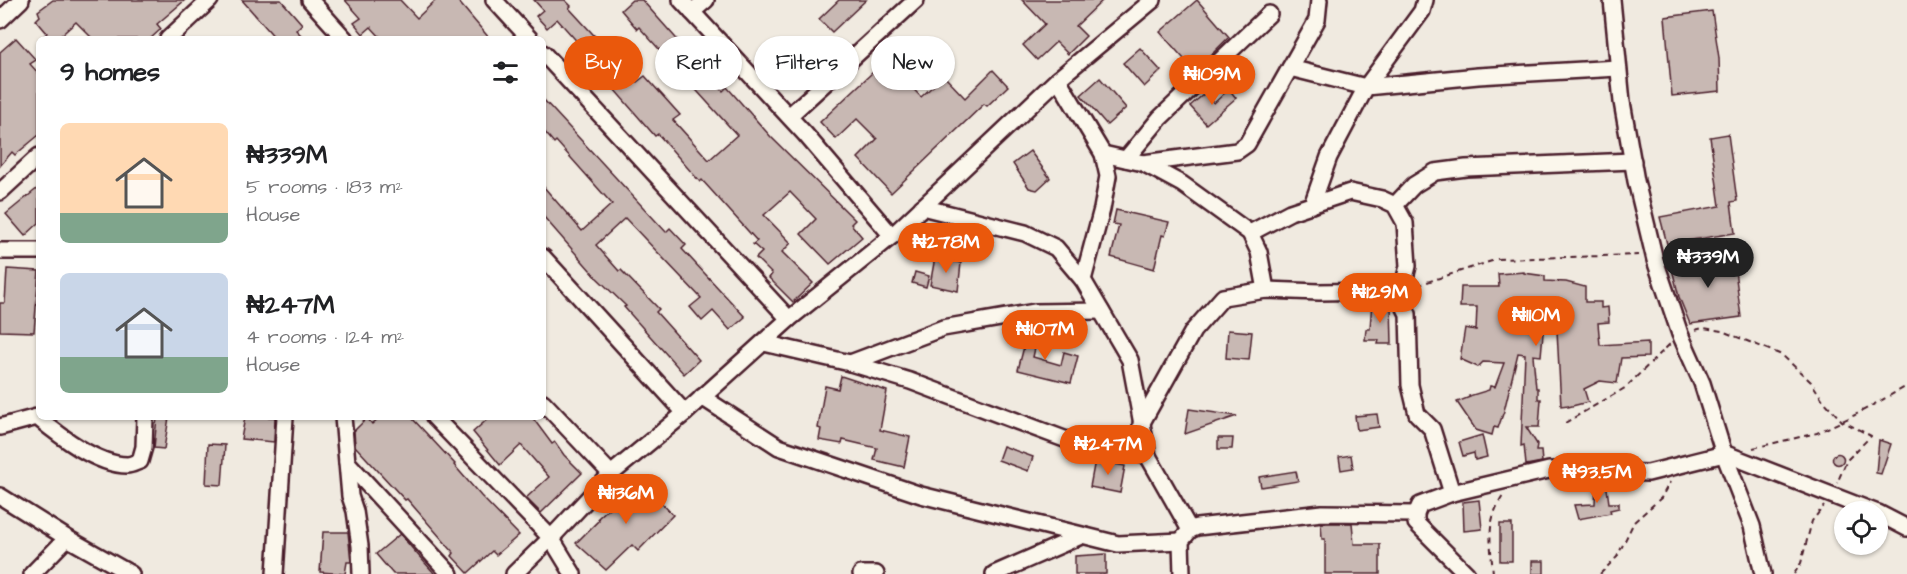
<!DOCTYPE html>
<meta charset="utf-8">
<style>
:root{--surface:#fff;--page:#f2f2f2;--text:#202124;--muted:#757577;--accent:#ea580c}
body{margin:0;font-family:"Architects Daughter",sans-serif;background:var(--page);color:var(--text);height:100vh;display:flex;flex-direction:column;font-size:22px;white-space:nowrap}
*{box-sizing:border-box;margin:0}
p{font-size:20px;color:var(--muted)}
.icon{flex:none;width:33px;height:33px;fill:none;stroke:currentColor;stroke-width:2;stroke-linecap:round;stroke-linejoin:round}
.map{position:relative;flex:1;overflow:hidden}
.details{position:absolute;left:36px;top:36px;width:510px;height:384px;display:flex;flex-direction:column;background:var(--surface);border-radius:9px;box-shadow:0 2px 4px #0004}
.details>*{flex:none}
.guide{position:absolute;left:564px;top:36px;width:570px;height:54px;display:flex;gap:12px}
.controls{position:absolute;left:1834px;top:501px;display:grid;gap:12px}
.controls a{display:grid;place-items:center;width:54px;height:54px;border-radius:50%;background:var(--surface);box-shadow:0 2px 4px #0004;font-size:30px}
.price{position:absolute;translate:-50% -51px;padding:0 14px;border-radius:21px;background:var(--accent);color:#fff;font-size:20px;line-height:39px;filter:drop-shadow(0 2px 3px #0008)}
.price::after{content:'';position:absolute;left:50%;top:36px;width:18px;height:14px;margin-left:-9px;background:inherit;clip-path:polygon(0 0,100% 0,50% 100%)}
.price.current{background:#222;color:#fff}
ul{padding:0;list-style:none}
li{display:flex;align-items:center;gap:18px;height:150px;padding:0 24px}
li span{display:grid;place-items:center;flex:none;width:168px;height:120px;border-radius:9px;color:#555}
li>.icon{margin-inline-start:auto}
span .icon{width:72px;height:72px;fill:#fffc;stroke-width:1}
li b{font-size:26px}
h2{display:flex;justify-content:space-between;align-items:center;height:72px;padding:0 24px;font-size:26px}
.tag{padding:0 21px;border-radius:27px;background:var(--surface);box-shadow:0 2px 4px #0004;font-size:21px;line-height:54px}
.tag.current{background:var(--accent);color:#fff}
.map>svg:first-child{display:block}
.building{fill:#c8b8b3;stroke:#4a1f2b;stroke-width:1.5}
.lines{fill:none;stroke-linecap:round;stroke-linejoin:round}
.minor-casing{stroke:#4a1f2b;stroke-width:20}
.path{stroke:#4a1f2b;stroke-width:2;stroke-dasharray:6 4.5;stroke-linecap:butt}
.minor{stroke:#fbf7ec;stroke-width:15}
</style>
<div class="map">
<svg width="1907" height="574" viewBox="0 0 1907 574">
<rect width="100%" height="100%" fill="#f0eae0"/>
<filter id="ink" filterUnits="userSpaceOnUse"><feTurbulence type="fractalNoise" baseFrequency=".0167" numOctaves="2"/><feDisplacementMap in="SourceGraphic" scale="12" xChannelSelector="R" yChannelSelector="G"/><feConvolveMatrix kernelMatrix="1 2 1 2 8 2 1 2 1" color-interpolation-filters="sRGB"/></filter>
<g filter="url(#ink)">
<g class="building">
<path d="M53,0H185L157,24L161,29L150,39H93L76,22L57,39H40L47,33L36,20L40,16L38,11Z"/>
<path d="M242,0H281L302,24L296,30L305,39H276Z"/>
<path d="M345,0H400L417,18L436,0H457L490,39H382L371,27L363,34L354,23L361,18Z"/>
<path d="M534,0H565L571,6L569,8L637,82L645,76L680,115L673,120L709,160L737,135L639,27L637,29L621,10L632,0H642L723,91L727,87L771,137L855,220L851,224L862,237L830,264L801,234L816,219L790,192L764,215L791,243L782,252L813,283L793,302L769,278L772,274L756,258L762,252L753,244L757,241L702,180L700,182L658,134L655,136L579,49L582,47L557,19L547,28L536,16L543,10Z"/>
<path d="M839,0H866L832,32L819,19Z"/>
<path d="M1022,0H1103L1076,26L1086,36L1068,54L1056,42L1037,60L1023,45L1045,24Z"/>
<path d="M1197,0L1229,37L1198,68L1195,65L1192,68L1160,32Z"/>
<path d="M1712,11L1719,58L1720,91L1672,96L1665,17Z"/>
<path d="M16,38L36,60L30,64L39,74V135L15,155L12,152L0,166V52Z"/>
<path d="M907,40L921,55L900,75L921,97L944,76L965,98L993,70L1008,86L987,106L984,104L891,193L858,158L877,139L857,119L836,139L820,122Z"/>
<path d="M1140,48L1161,71L1144,87L1123,63Z"/>
<path d="M1100,78L1126,108L1107,125L1081,95Z"/>
<path d="M1229,89L1236,98L1206,124L1190,106L1205,93L1214,103Z"/>
<path d="M543,99L666,232L670,228L686,245L682,249L745,317L730,330L713,311L702,321L690,307L701,298L625,218L596,245L619,271L621,270L659,309L656,312L699,360L684,374L624,307L626,306L597,278L543,216V186L582,231L612,204L556,141L554,143L543,130Z"/>
<path d="M1728,134L1737,201L1731,202L1735,233L1667,244L1660,217L1720,206L1710,137Z"/>
<path d="M1030,151L1050,178L1037,190L1029,188L1013,164Z"/>
<path d="M39,187V223L25,236L6,214Z"/>
<path d="M1116,210L1169,222L1165,236L1162,235L1154,269L1111,257L1119,225L1113,224Z"/>
<path d="M1733,255L1741,317L1690,324L1679,297L1671,265Z"/>
<path d="M935,257L961,263L958,291L930,285Z"/>
<path d="M7,269L39,271L34,332L0,331V303H5Z"/>
<path d="M915,272L929,276L926,287L912,283Z"/>
<path d="M1524,272V273L1545,276V281L1566,282L1585,287V302H1601V308L1608,307L1609,322L1598,323L1600,345L1648,342V357L1621,358L1617,383L1600,381L1584,389L1588,402L1568,407V405L1561,406L1556,312L1545,311L1541,356L1533,355L1536,388H1538V399H1541L1539,427H1526L1537,444L1536,451H1541L1542,462L1526,465L1524,445L1521,446L1525,354L1518,353L1504,411L1498,428L1494,427L1492,435L1476,430L1457,402L1470,397L1469,396L1489,390L1490,386L1495,387L1504,363L1483,362L1478,367L1460,359L1465,328L1476,330L1477,307H1460L1461,287H1499L1498,274Z"/>
<path d="M1372,301H1379L1391,305L1392,344H1378L1379,340H1365L1366,329H1370Z"/>
<path d="M1030,323L1040,326L1033,357L1061,365L1064,352L1078,356L1071,383L1018,370Z"/>
<path d="M1228,330L1252,332L1249,360L1226,358Z"/>
<path d="M841,376L887,391L880,430L910,437L904,467L874,460L877,448L843,440L842,444L819,440L821,429L818,428L825,386L838,389Z"/>
<path d="M1189,409L1237,416L1185,434Z"/>
<path d="M1377,414L1379,427L1357,430L1355,416Z"/>
<path d="M157,417H169L164,449L154,448Z"/>
<path d="M245,417H275L274,442L241,439Z"/>
<path d="M380,417H411L455,464L454,465L481,496L519,535L496,555L492,551L468,573L452,556L454,553L407,499L405,500L355,446L354,431L367,418L372,424Z"/>
<path d="M490,417H532L552,444L555,442L564,455L582,473L541,513L526,498L549,477L521,445L500,465L473,432Z"/>
<path d="M1482,435L1487,457L1475,460L1474,453L1463,456L1459,442Z"/>
<path d="M1218,438H1233L1232,449H1218Z"/>
<path d="M1879,440L1891,444L1881,474L1876,473Z"/>
<path d="M208,444L225,445L222,485L206,484Z"/>
<path d="M1003,446L1033,457L1028,471L998,460Z"/>
<circle cx="1838" cy="459" r="5.5"/>
<path d="M1351,455L1353,468L1341,470L1339,457Z"/>
<path d="M1095,460L1125,466L1120,493L1090,487Z"/>
<path d="M1296,471L1298,481L1261,487L1259,477Z"/>
<path d="M643,477L655,490L652,493L673,515L638,551L632,545L606,570L576,543L599,520L598,518Z"/>
<path d="M1596,481H1606L1609,503H1619V508L1610,510L1611,513L1578,519L1574,505L1595,504Z"/>
<path d="M1479,500L1482,529L1464,531L1463,502Z"/>
<path d="M1321,523H1352L1354,544H1380V574H1325V539H1322Z"/>
<rect x="1500" y="524" width="12" height="37"/>
<path d="M323,532H348L351,562H347L345,574L320,572Z"/>
<path d="M400,534L417,554L435,574H393L376,554Z"/>
<path d="M1106,554V574H1075V556Z"/>
<rect x="1532" y="561" width="12" height="13"/>
</g>
<g class="lines">
<g class="minor-casing">
<g id="minor">
<path d="M310,0L345,39"/>
<path d="M494,0L530,39"/>
<path d="M681,0L805,134L892,236"/>
<path d="M1612,0L1622,102L1636,181L1655,260L1680,334L1702,383L1724,454L1752,526L1763,574"/>
<path d="M692,12L706,0"/>
<path d="M0,20L21,0"/>
<path d="M168,39L210,0"/>
<path d="M543,53L789,319"/>
<path d="M1290,68L1366,87L1478,76L1618,68"/>
<path d="M1058,79L1103,154L1108,176L1102,209L1083,280"/>
<path d="M789,116L916,0"/>
<path d="M1103,154L1143,163L1182,184L1250,233L1259,252L1266,290"/>
<path d="M1126,159L1160,118L1269,14"/>
<path d="M1143,163L1237,151L1247,144L1317,20L1319,0"/>
<path d="M0,192L39,156"/>
<path d="M1312,205L1329,157L1366,87L1422,11L1425,0"/>
<path d="M1395,205L1414,185L1435,172L1466,168L1633,161"/>
<path d="M922,207L1025,233L1056,248L1083,280L1130,360L1148,456L1190,530"/>
<path d="M1250,233L1290,212L1350,192L1382,199L1395,205L1405,223L1408,266L1400,298"/>
<path d="M0,251H39"/>
<path d="M543,257L685,413"/>
<path d="M764,343L850,363L910,381L1067,440L1148,456"/>
<path d="M850,363L943,328L1035,312L1101,311"/>
<path d="M702,397L779,447L921,495L1118,544L1181,541"/>
<path d="M543,402L611,474"/>
<path d="M343,417L350,496L355,511L360,546L361,574"/>
<path d="M434,417L551,538L573,574"/>
<path d="M1141,424L1193,331L1223,297L1266,290L1319,292L1381,291L1400,298L1408,314L1410,385L1417,414L1432,429L1452,493"/>
<path d="M0,427L37,417C60,436 97,465 127,465C132,465 136,462 140,461L144,447L145,417"/>
<path d="M1726,454L1875,512"/>
<path d="M347,462L450,574"/>
<path d="M0,496L67,538L131,574"/>
<path d="M1878,513L1907,528"/>
<path d="M32,574L67,538"/>
<path d="M275,574L285,417"/>
<path d="M514,574L551,538L611,474L685,413L789,319L892,236L1058,79L1153,0"/>
<path d="M861,574H876"/>
<path d="M994,574L1081,536"/>
<path d="M1182,574L1181,541L1190,530L1197,527L1322,513L1416,514"/>
<path d="M1467,574L1416,523V514L1420,505L1452,493L1549,470L1648,473L1724,454"/>
</g>
</g>
<g class="path">
<path d="M1418,287L1424,283L1498,259L1638,255"/>
<path d="M1695,330L1703,328L1722,331L1782,355L1811,382L1823,400L1842,421L1871,436L1847,460L1837,483"/>
<path d="M1565,423L1625,388L1670,344"/>
<path d="M1753,448L1817,433L1855,415L1907,386"/>
<path d="M1493,574C1491,544 1485,523 1503,496"/>
<path d="M1600,574L1617,557L1634,522L1661,498L1670,482"/>
<path d="M1794,574L1801,563L1812,521L1824,506"/>
</g>
<use href="#minor" class="minor"/>
</g>
</g>
</svg>
<div class="controls">
<a><svg class="icon" aria-label="locate" viewBox="0 0 24 24"><circle cx="12" cy="12" r="6"/><path d="M12 2v4M12 18v4M2 12h4M18 12h4"/></svg></a>
</div>
<b class="price" style="left:1212px;top:106px">₦109M</b>
<b class="price" style="left:946px;top:274px">₦278M</b>
<b class="price current" style="left:1708px;top:289px">₦339M</b>
<b class="price" style="left:1380px;top:324px">₦129M</b>
<b class="price" style="left:1536px;top:347px">₦110M</b>
<b class="price" style="left:1045px;top:361px">₦107M</b>
<b class="price" style="left:1108px;top:476px">₦247M</b>
<b class="price" style="left:1597px;top:504px">₦93.5M</b>
<b class="price" style="left:626px;top:525px">₦136M</b>
<div class="guide">
<a class="tag current">Buy</a>
<a class="tag">Rent</a>
<a class="tag">Filters</a>
<a class="tag">New</a>
</div>
<section class="details">
<h2>9 homes<svg class="icon" aria-label="filters" viewBox="0 0 24 24"><path d="M4 7h16M4 17h16"/><circle cx="9" cy="7" r="2"/><circle cx="15" cy="17" r="2"/></svg></h2>
<ul>
<li><span style="background:linear-gradient(#ffd9b3 75%,#7fa58c 0)"><svg class="icon" aria-label="home" viewBox="0 0 24 24"><path d="M3 11l9-7 9 7M6 9v11h12V9"/></svg></span><div><b>₦339M</b><p>5 rooms · 183 m²</p><p>House</p></div></li>
<li><span style="background:linear-gradient(#c9d6e8 70%,#7fa58c 0)"><svg class="icon" aria-label="home" viewBox="0 0 24 24"><path d="M3 11l9-7 9 7M6 9v11h12V9"/></svg></span><div><b>₦247M</b><p>4 rooms · 124 m²</p><p>House</p></div></li>
</ul>
</section>
</div>
